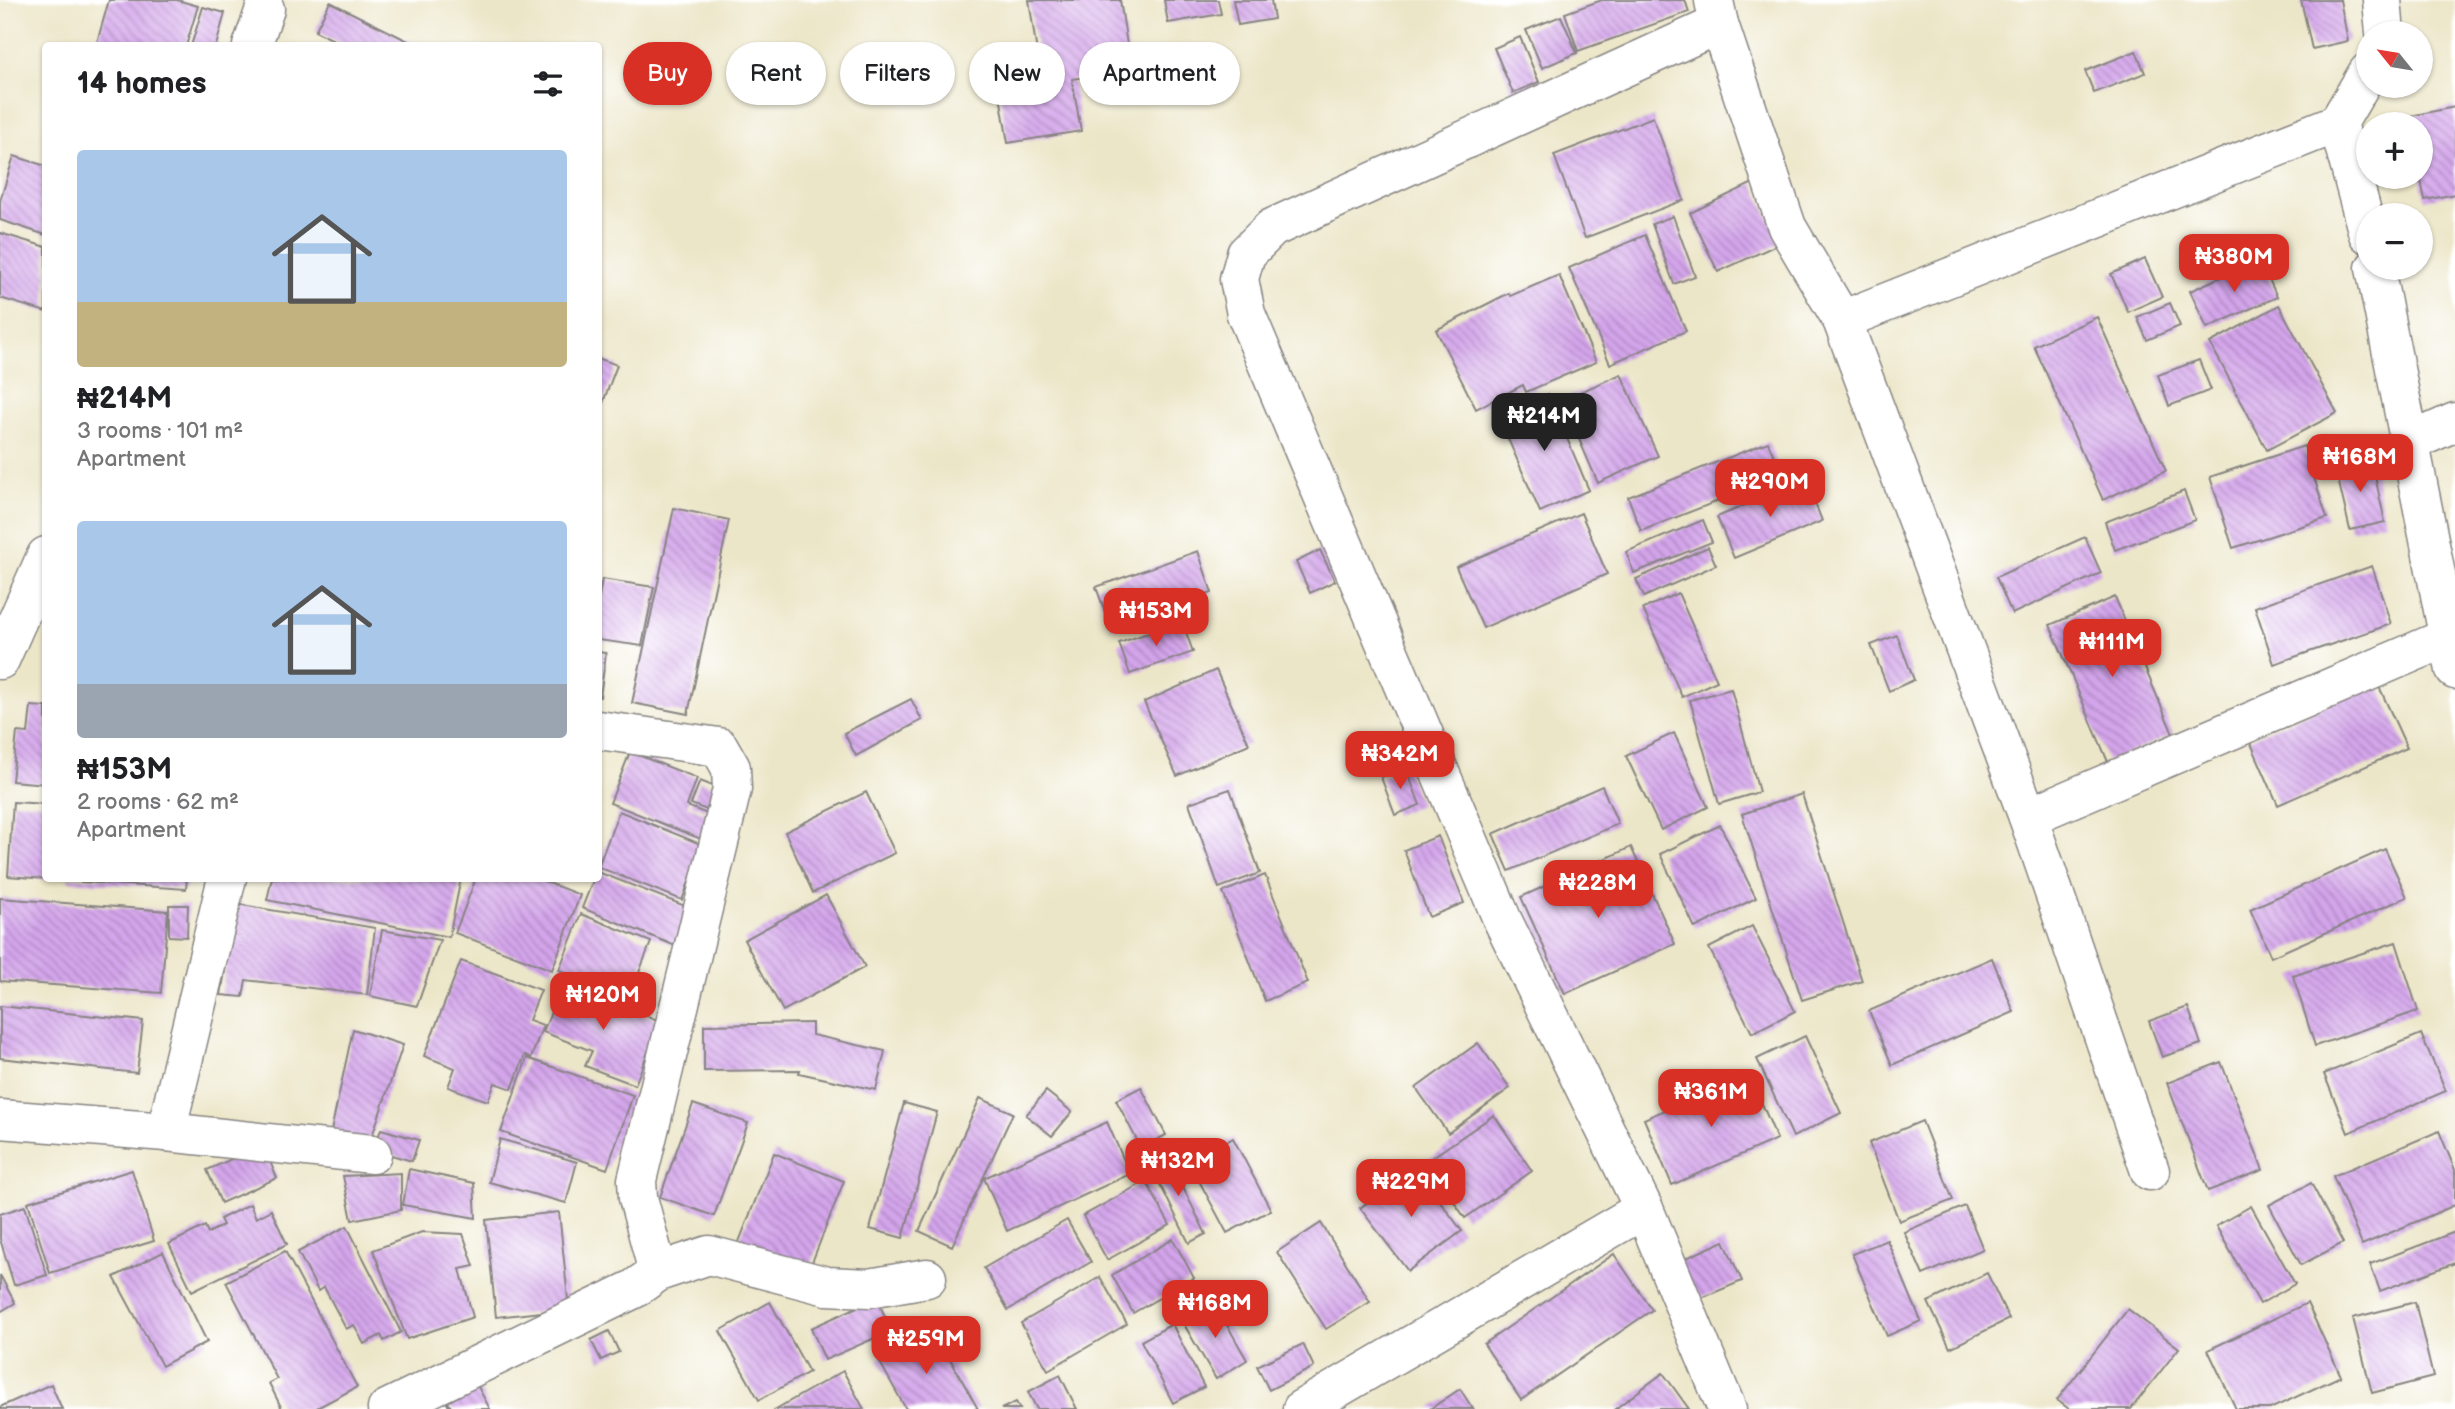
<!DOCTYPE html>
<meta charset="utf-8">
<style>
:root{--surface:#fff;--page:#f2f2f2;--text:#202124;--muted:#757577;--accent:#d93025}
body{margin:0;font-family:"Balsamiq Sans",sans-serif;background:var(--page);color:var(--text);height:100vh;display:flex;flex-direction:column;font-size:26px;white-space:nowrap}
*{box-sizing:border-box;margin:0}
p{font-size:23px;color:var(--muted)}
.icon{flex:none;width:38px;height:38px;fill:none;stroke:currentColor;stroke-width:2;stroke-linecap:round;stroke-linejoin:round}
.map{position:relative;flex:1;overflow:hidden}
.sheet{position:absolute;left:42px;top:42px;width:560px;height:840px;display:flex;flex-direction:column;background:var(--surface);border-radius:7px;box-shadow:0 2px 5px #0004}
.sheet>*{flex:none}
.hud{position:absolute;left:623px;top:42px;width:665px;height:63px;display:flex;gap:14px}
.needle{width:46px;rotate:300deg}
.buttons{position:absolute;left:2356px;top:21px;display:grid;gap:14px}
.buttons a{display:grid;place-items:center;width:77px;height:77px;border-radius:50%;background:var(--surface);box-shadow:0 2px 5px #0004;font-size:35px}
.price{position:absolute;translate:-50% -60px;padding:0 16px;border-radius:14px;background:var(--accent);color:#fff;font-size:23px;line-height:46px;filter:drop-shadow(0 2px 4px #0008)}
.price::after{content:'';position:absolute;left:50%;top:42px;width:21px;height:16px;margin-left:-10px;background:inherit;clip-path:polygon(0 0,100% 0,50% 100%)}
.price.active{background:#222;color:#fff}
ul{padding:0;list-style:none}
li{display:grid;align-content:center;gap:14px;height:371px;padding:0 35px}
li span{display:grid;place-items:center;height:217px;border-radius:7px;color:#555}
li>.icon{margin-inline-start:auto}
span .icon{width:126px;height:126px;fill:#fffc;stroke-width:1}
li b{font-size:30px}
h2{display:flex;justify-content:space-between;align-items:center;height:84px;padding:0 35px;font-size:30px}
.chip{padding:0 24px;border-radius:32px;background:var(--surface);box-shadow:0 2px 5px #0004;font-size:24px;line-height:63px}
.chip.active{background:var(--accent);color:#fff}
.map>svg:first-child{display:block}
.building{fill:url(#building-back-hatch)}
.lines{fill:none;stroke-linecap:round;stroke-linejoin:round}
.minor-casing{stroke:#878482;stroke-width:41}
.minor{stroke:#fff;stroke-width:38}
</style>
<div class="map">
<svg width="2455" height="1409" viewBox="0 0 2455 1409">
<defs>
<pattern id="building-back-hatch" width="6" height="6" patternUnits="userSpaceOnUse" patternTransform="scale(1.75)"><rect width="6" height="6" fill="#d4a5eb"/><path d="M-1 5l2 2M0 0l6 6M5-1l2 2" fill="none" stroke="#ac86c0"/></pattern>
</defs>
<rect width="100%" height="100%" fill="#fff"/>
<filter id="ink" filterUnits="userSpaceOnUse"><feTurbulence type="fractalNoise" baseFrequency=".0143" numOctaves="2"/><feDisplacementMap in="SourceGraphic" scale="14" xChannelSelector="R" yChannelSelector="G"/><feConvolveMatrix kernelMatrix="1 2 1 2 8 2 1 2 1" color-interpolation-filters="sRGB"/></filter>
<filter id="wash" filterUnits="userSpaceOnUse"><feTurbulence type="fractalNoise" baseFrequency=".00686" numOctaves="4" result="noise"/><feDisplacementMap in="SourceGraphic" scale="28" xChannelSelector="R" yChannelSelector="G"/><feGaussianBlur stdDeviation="1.57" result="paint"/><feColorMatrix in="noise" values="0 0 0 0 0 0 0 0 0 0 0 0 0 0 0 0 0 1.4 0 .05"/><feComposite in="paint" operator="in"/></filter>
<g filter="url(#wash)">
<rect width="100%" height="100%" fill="#ece6c8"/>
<g id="blocks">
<g class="building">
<path d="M109,0H177L198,6L186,46H96Z"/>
<path d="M1029,0H1120L1131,70L1072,79L1081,131L1008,143L995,66L1038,59Z"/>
<path d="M1164,0H1218L1221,14L1168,23Z"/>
<path d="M1233,0H1271L1274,19L1238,25Z"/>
<path d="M1602,0H1685L1689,12L1578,51L1565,13Z"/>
<path d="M2301,0H2340L2348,41L2312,49Z"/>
<path d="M330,2L418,46H346L315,31Z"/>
<path d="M203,7L225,13L216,46H191Z"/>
<path d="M1561,16L1577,53L1542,68L1526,30Z"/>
<path d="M1520,37L1539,82L1513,93L1494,48Z"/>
<path d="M2136,51L2145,73L2094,93L2085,71Z"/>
<path d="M2455,107V194L2425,200L2420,176V124H2411L2410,116Z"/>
<path d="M1653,117L1684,200L1585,238L1554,155Z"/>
<path d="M14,156L46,166V235L0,220V201Z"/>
<path d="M1753,183L1781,243L1718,272L1690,213Z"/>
<path d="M1673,216L1695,276L1674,284L1652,224Z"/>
<path d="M0,233L46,247V312L0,298Z"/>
<path d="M1645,235L1686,331L1610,364L1569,268Z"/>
<path d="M2145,259L2162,297L2128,312L2111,274Z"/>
<path d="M2260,259L2277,297L2207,328L2190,291Z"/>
<path d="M1559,275L1596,362L1526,392L1523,385L1476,409L1436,330L1509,293L1510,296Z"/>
<path d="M2170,303L2180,326L2147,340L2137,317Z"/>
<path d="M2279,305L2337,413L2267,450L2210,343Z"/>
<path d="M2097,317L2166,471L2103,500L2034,346Z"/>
<path d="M598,358L617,365L599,413H598Z"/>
<path d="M2199,360L2211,390L2169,406L2158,375Z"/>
<path d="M1621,374L1658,456L1598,483L1562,400Z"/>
<path d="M1548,394L1589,490L1540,512L1498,416Z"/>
<path d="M1768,442L1782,476L1641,531L1628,497Z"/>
<path d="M2304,446L2327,518L2233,548L2210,477Z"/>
<path d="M2371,458L2385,522L2350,530L2335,466Z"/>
<path d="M1806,480L1822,521L1734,558L1717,517Z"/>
<path d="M2184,491L2195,520L2115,550L2105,522Z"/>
<path d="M674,508L729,520L688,714L632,703Z"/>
<path d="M1581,513L1607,574L1483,628L1456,567Z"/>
<path d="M1703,520L1712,542L1634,573L1626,552Z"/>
<path d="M2085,537L2101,573L2012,614L1996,577Z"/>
<path d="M1708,547L1716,565L1644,597L1636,579Z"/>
<path d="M1320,550L1335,581L1310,593L1296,562Z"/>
<path d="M1198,551L1212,593L1111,628L1096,587Z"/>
<path d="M2372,566L2391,624L2274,664L2255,607Z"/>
<path d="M602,579L654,587L642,646L598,640V602Z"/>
<path d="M1678,593L1717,681L1682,697L1643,609Z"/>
<path d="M2115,597L2173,734L2108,762L2050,625Z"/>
<path d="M1182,621L1193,652L1130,674L1119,643Z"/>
<path d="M1897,635L1914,680L1889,691L1871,645Z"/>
<path d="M598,652L606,653L600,697H598Z"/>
<path d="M1216,670L1249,744L1177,776L1144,702Z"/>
<path d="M2377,682L2407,748L2278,805L2249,739Z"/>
<path d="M1731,689L1759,792L1719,804L1690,700Z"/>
<path d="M911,699L922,720L856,756L844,733Z"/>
<path d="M31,706L46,707V784L12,781L17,732L28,733Z"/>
<path d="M1674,733L1708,807L1661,830L1626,756Z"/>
<path d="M630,752L697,778L687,806L710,815L701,839L610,803Z"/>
<path d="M1406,768L1420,805L1395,815L1381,777Z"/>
<path d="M700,781L721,789L712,812L691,804Z"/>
<path d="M1602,786L1618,824L1509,871L1493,834Z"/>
<path d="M1230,789L1260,873L1219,888L1189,803Z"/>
<path d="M866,792L895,853L813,893L785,832Z"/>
<path d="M1802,794L1862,981L1802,1000L1742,814Z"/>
<path d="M13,802L46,804V879L8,876Z"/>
<path d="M619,811L703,845L682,900L598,867Z"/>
<path d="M1720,825L1756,898L1695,928L1660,854Z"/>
<path d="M1438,836L1464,903L1429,917L1404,850Z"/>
<path d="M1631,847L1675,944L1565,994L1521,897Z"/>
<path d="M2385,849L2407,897L2271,957L2250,909Z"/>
<path d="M598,872L693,909L678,947L582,908L594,878H598Z"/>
<path d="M1265,875L1308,983L1265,1001L1223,892Z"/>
<path d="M68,878H187L186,889L68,881Z"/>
<path d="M272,878H461L449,937L267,900Z"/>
<path d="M476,878H536L580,895L552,970L455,933Z"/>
<path d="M826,895L865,967L783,1011L744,940Z"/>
<path d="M0,898L168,911L161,993L0,981Z"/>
<path d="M236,904L375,928L367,995L246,980L243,997L221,995Z"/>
<path d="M169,905H188L187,937L169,936Z"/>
<path d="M581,914L651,942L629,998L559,970Z"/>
<path d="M1752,926L1795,1011L1752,1033L1709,948Z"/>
<path d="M382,930L440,940L417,1006L370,996Z"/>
<path d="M2396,942L2418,1011L2315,1046L2293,976Z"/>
<path d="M1992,958L2014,1012L1892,1065L1869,1011Z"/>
<path d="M461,961L541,990L529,1020L543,1025L531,1058L525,1055L512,1089L495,1083L488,1101L448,1087L455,1068L424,1056Z"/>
<path d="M563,983L660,1021L635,1085L585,1066L592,1051L543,1032Z"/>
<path d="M0,1006L143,1021L137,1073L0,1058Z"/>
<path d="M2188,1007L2201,1044L2162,1057L2149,1021Z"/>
<path d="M812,1023V1035L885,1051L876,1090L799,1073L800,1070L704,1071V1025Z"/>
<path d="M353,1029L403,1045L369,1145L330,1136Z"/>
<path d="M2421,1034L2446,1091L2348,1133L2324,1074Z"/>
<path d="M1805,1036L1841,1113L1793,1137L1757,1059Z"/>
<path d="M1478,1043L1510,1088L1448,1133L1416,1088Z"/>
<path d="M527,1058L633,1095L607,1169L501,1132Z"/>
<path d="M2221,1062L2263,1170L2208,1191L2167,1083Z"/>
<path d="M1749,1073L1777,1139L1672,1185L1644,1119Z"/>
<path d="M1141,1087L1166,1135L1141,1148L1116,1100Z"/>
<path d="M1046,1091L1072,1112L1052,1136L1026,1115Z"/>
<path d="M980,1098L1013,1113L952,1246L919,1231Z"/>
<path d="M904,1103L937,1112L903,1238L870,1229Z"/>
<path d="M693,1104L748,1123L714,1216L660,1197Z"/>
<path d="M1494,1115L1532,1171L1465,1218L1427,1161Z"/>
<path d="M1922,1121L1953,1200L1899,1221L1869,1143Z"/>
<path d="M1107,1122L1130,1174L1007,1231L984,1178Z"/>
<path d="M381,1129L419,1140L412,1161L374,1150Z"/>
<path d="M2439,1131L2455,1170V1205L2362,1245L2333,1176Z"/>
<path d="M1233,1138L1271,1210L1227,1233L1189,1162Z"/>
<path d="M500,1139L577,1162L566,1203L489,1182Z"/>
<path d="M263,1145L277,1178L221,1203L207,1170Z"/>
<path d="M774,1153L844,1181L807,1275L737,1247Z"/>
<path d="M1166,1153L1206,1234L1189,1243L1149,1162Z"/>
<path d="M1415,1167L1462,1231L1408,1271L1360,1208Z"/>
<path d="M409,1169L474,1183L476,1218L403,1205Z"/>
<path d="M132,1170L154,1241L50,1273L28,1202Z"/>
<path d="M401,1173V1210L352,1220L343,1176Z"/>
<path d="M1146,1181L1170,1225L1107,1260L1083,1216Z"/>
<path d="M2311,1183L2343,1243L2301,1265L2269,1205Z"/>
<path d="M250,1204L256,1218L271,1210L287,1244L192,1291L169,1244L205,1226L208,1233L223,1225L220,1219Z"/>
<path d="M25,1206L47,1275L14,1285L0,1239V1214Z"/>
<path d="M1965,1206L1983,1249L1923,1275L1904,1232Z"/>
<path d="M2251,1206L2295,1284L2260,1304L2216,1226Z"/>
<path d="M559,1212L569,1309L496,1317L486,1220Z"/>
<path d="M1067,1220L1091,1262L1008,1310L984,1268Z"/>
<path d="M1321,1223L1370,1302L1326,1329L1277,1252Z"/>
<path d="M347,1226L401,1332L384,1341L381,1335L364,1344L354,1325L346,1329L324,1287L318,1291L298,1252Z"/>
<path d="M422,1232L463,1234L474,1266L460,1269L473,1317L407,1339L373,1250Z"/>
<path d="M2455,1232V1263L2380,1291L2370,1264Z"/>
<path d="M1173,1239L1194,1278L1133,1313L1112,1275Z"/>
<path d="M1887,1240L1921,1321L1887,1336L1852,1254Z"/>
<path d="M1724,1241L1742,1281L1692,1302L1675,1263Z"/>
<path d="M285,1251L357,1387L315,1409H282L269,1383L277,1379L226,1282Z"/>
<path d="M163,1252L207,1342L162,1366L114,1277Z"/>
<path d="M1614,1254L1652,1310L1521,1400L1484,1344Z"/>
<path d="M1987,1273L2009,1319L1950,1348L1928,1302Z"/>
<path d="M0,1275L15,1303L0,1312Z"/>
<path d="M1100,1277L1127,1324L1048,1370L1021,1323Z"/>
<path d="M877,1298L891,1331L825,1360L811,1328Z"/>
<path d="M770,1302L809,1372L759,1400L720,1331Z"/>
<path d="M1214,1302L1247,1360L1216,1379L1182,1321Z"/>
<path d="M2415,1302L2433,1377L2372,1393L2353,1318Z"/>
<path d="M2307,1303L2341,1376L2270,1409H2236L2208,1350Z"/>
<path d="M2128,1309L2179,1348L2131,1409H2069L2057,1400Z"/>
<path d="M1172,1324L1204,1387L1173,1403L1141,1341Z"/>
<path d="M933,1328L978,1409H906L878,1359Z"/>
<path d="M609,1331L619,1352L601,1360L591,1340Z"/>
<path d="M1303,1344L1314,1367L1269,1390L1257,1366Z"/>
<path d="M843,1371L864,1409H776Z"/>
<path d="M1663,1373L1689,1409H1615Z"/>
<path d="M1060,1375L1077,1409H1037L1028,1392Z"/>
<path d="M51,1384L62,1409H0V1407Z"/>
<path d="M477,1385L490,1409H452L448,1402Z"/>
<path d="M1460,1389L1473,1409H1430Z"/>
<path d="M443,1395L450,1409H415Z"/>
<path d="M1016,1402L1020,1409H1001Z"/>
</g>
</g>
</g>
<g filter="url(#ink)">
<use href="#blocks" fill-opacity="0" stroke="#878482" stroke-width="2"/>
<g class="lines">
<g class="minor-casing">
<g id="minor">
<path d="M2382,0L2385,33"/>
<path d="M1714,1L1719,24L1787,227L1842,320L2028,817L2150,1171"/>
<path d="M1719,24L1272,228L1246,254L1239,279L1246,314L1502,919L1644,1209L1727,1409"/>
<path d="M252,46L265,9"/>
<path d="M2368,72L2338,123L2368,234"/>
<path d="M2375,268L2455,670"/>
<path d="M1842,320L2338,123"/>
<path d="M2408,443L2455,422"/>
<path d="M0,660L46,556"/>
<path d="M598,730L719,747L731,768L732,789L637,1180L638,1198L658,1272"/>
<path d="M2028,817L2449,637"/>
<path d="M0,1119L166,1132L372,1154"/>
<path d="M166,1132L227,878"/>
<path d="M387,1409L634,1289L658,1272L709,1255L827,1286L869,1288L927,1278"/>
<path d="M1302,1409L1644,1209"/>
</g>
</g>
<use href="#minor" class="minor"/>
</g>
</g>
</svg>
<div class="buttons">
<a><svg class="needle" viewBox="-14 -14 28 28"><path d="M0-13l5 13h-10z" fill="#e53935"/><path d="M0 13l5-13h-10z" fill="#757577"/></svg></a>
<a>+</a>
<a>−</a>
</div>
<b class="price" style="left:2234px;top:294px">₦380M</b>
<b class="price active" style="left:1544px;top:453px">₦214M</b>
<b class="price" style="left:2360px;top:494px">₦168M</b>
<b class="price" style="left:1770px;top:519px">₦290M</b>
<b class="price" style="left:1156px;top:648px">₦153M</b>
<b class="price" style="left:2112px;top:679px">₦111M</b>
<b class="price" style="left:1400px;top:791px">₦342M</b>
<b class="price" style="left:1598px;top:920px">₦228M</b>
<b class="price" style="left:603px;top:1032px">₦120M</b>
<b class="price" style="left:1711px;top:1129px">₦361M</b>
<b class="price" style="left:1178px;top:1198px">₦132M</b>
<b class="price" style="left:1411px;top:1219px">₦229M</b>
<b class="price" style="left:1215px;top:1340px">₦168M</b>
<b class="price" style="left:926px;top:1376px">₦259M</b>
<div class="hud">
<a class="chip active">Buy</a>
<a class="chip">Rent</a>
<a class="chip">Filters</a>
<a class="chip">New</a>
<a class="chip">Apartment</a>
</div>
<section class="sheet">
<h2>14 homes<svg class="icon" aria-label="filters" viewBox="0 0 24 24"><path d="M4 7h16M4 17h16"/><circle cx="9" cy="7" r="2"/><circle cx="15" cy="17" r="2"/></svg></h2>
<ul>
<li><span style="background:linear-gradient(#a9c7e8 70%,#c2b280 0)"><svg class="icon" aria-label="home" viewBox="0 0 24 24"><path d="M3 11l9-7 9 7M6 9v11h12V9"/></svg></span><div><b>₦214M</b><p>3 rooms · 101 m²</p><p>Apartment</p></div></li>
<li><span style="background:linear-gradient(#a9c7e8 75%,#9aa5b1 0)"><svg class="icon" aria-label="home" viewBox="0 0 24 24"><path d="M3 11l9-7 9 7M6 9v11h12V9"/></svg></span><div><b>₦153M</b><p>2 rooms · 62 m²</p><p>Apartment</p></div></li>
</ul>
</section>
</div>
